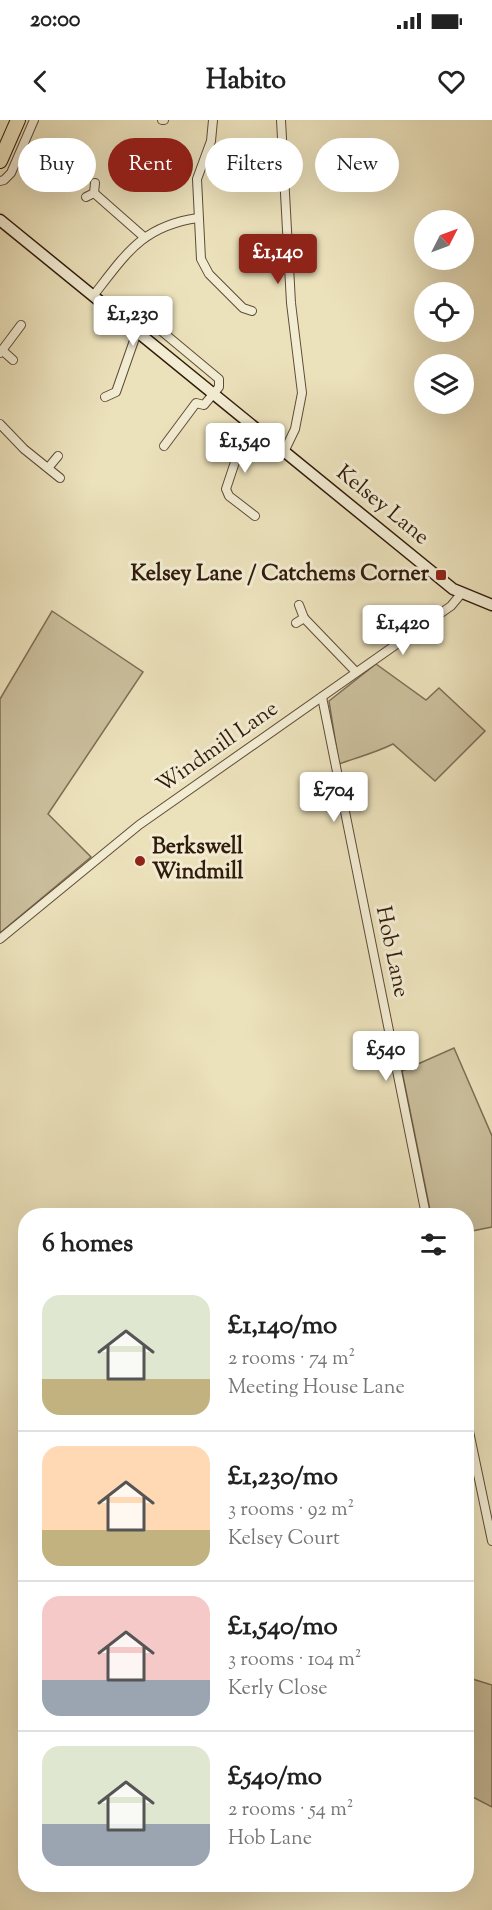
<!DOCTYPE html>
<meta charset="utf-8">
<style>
:root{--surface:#fff;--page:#f2f2f2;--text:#222;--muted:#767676;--line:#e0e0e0;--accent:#8f2418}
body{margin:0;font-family:"Sorts Mill Goudy",serif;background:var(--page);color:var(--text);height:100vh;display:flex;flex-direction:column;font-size:22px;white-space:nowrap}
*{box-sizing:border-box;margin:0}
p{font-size:20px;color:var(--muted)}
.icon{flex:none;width:33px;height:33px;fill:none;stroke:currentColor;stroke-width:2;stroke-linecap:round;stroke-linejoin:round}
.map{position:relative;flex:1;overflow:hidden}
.drawer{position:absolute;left:18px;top:1088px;width:456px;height:684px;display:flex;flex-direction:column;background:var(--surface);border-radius:24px;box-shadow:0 6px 24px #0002}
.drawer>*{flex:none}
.top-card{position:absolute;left:18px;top:18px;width:456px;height:54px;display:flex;gap:12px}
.needle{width:39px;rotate:48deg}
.controls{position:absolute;left:414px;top:90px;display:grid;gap:12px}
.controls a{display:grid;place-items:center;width:60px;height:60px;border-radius:50%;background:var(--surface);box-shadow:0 6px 24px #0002;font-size:30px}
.price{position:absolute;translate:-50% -51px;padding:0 14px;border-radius:6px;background:#fff;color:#222;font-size:20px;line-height:39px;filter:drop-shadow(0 2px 3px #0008)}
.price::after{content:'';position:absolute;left:50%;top:36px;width:18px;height:14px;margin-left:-9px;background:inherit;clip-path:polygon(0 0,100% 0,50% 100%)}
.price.selected{background:var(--accent);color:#fff}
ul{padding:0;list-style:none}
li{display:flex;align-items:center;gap:18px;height:150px;padding:0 24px}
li+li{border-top:2px solid var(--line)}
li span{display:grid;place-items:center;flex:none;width:168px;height:120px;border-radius:18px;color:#555}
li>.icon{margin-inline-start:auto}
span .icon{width:72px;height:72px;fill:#fffc;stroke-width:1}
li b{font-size:26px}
h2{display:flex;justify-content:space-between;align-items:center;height:72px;padding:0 24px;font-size:26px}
.pill{padding:0 21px;border-radius:27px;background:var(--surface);box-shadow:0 6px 24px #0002;font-size:21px;line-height:54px}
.pill.selected{background:var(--accent);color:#fff}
.status{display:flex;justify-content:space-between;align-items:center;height:42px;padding:0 30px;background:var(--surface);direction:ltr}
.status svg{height:16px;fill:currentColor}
header{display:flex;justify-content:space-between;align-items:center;height:78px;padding:0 24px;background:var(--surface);font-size:27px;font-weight:800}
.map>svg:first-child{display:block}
.green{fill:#cbbf9d;stroke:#7e6d54;stroke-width:1.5}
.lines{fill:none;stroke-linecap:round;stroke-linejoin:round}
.street-casing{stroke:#5f4c37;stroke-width:10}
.secondary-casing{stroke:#301b0b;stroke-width:13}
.highway-casing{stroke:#301b0b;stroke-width:16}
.street{stroke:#f2ecd3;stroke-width:8}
.secondary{stroke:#f2ecd3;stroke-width:10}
.highway{stroke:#ebe1bb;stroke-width:14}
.poi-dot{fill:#8f2418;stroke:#f2ecd3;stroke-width:2}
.labels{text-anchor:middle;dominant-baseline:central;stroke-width:6;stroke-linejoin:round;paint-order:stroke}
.street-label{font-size:22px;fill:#301b0b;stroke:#f2ecd3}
.poi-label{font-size:22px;font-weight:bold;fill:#301b0b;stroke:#f2ecd3;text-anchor:end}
</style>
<div class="status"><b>20:00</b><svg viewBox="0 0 49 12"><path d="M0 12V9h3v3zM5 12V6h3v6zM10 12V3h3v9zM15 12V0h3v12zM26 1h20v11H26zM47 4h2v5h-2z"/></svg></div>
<header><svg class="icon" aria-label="back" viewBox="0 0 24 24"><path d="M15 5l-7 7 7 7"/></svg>Habito<svg class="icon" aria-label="heart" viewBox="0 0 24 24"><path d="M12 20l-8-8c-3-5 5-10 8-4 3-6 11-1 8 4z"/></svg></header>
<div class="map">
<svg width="492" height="1790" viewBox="0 0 492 1790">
<rect width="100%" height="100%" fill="#ebe1bb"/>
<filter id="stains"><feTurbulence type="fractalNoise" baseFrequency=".00333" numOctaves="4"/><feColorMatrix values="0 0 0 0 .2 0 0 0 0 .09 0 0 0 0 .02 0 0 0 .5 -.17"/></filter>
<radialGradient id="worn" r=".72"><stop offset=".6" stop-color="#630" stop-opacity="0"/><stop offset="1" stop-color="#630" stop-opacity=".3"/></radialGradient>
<g class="green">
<path d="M52,491L143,552L48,694L91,737L0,813V579Z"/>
<path d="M376,544L426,580L439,568L485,611L435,661L393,624C375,633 358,637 339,644L329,581Z"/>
<path d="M454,928L492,1016V1107L467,1112L466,1095H431L402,951Z"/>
<path d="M466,1557L492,1565V1687L467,1674Z"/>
</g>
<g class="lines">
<g class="street-casing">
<g id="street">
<path d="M162,0H164"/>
<path d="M213,0L211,21L197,59L201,139L209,154L243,188L252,191"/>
<path d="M281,0L291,183L302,273L295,309L284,332"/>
<path d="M0,61L4,60L11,53L34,0"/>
<path d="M94,73L144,117"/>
<path d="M86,77L94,73L95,63"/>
<path d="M93,176C126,134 142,106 198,98"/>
<path d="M118,196L127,189H135L219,259V267L204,285L196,283L164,326"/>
<path d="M3,231L13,240"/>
<path d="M0,233L21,205"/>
<path d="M105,277L116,272L137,212"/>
<path d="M0,304L24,329L60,358"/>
<path d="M255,309L240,327L226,369L229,376L255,396"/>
<path d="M48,348L58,336"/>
<path d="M299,485L304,498L356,552"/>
<path d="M296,503L304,498"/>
<path d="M322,577L426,1095"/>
<path d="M0,819L139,705L451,486L461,474"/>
<path d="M466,1297L492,1421"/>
</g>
</g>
<g class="secondary-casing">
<path id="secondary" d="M0,100L453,469L492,485"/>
</g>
<g class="highway-casing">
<path id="highway" d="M0,41L18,0"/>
</g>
<use href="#street" class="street"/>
<use href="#secondary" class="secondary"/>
<use href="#highway" class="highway"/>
</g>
<g class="poi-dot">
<rect x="435" y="449" width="12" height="12" rx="3"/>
<circle cx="140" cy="741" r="6"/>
</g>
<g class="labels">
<g class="street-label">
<text transform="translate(382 386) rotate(39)">Kelsey Lane</text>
<text transform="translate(218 628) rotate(-35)">Windmill Lane</text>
<text transform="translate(391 832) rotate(78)">Hob Lane</text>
</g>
<g class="poi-label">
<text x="429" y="455">Kelsey Lane / Catchems Corner</text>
<text x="152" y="728" text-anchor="start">Berkswell<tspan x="152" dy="25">Windmill</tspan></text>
</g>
</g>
<rect width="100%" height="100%" filter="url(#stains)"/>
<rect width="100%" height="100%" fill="url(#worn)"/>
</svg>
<div class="controls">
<a><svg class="needle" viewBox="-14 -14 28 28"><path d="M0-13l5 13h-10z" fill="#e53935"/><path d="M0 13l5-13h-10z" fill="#767676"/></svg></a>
<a><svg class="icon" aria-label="locate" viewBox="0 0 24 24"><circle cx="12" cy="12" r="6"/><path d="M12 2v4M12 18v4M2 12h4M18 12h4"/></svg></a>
<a><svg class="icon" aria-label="layers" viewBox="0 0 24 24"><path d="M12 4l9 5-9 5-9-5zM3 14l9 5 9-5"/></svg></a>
</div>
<b class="price selected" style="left:278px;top:165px">£1,140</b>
<b class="price" style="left:133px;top:227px">£1,230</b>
<b class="price" style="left:245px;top:354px">£1,540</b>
<b class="price" style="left:403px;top:536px">£1,420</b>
<b class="price" style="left:334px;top:703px">£704</b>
<b class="price" style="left:386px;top:962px">£540</b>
<div class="top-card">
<a class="pill">Buy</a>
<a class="pill selected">Rent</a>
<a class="pill">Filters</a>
<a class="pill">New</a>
</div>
<section class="drawer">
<h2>6 homes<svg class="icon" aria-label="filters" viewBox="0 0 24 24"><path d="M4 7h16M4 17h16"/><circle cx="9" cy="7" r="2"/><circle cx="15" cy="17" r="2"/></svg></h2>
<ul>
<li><span style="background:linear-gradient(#dfe7d0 70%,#c2b280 0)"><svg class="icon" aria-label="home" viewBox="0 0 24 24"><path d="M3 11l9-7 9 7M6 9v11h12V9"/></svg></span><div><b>£1,140/mo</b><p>2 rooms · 74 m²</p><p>Meeting House Lane</p></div></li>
<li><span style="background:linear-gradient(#ffd9b3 70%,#c2b280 0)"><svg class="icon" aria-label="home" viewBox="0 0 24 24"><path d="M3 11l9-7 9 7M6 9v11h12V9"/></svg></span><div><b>£1,230/mo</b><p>3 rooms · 92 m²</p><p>Kelsey Court</p></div></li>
<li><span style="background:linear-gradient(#f6c9c9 70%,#9aa5b1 0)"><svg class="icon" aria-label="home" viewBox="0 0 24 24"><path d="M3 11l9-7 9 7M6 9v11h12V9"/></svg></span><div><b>£1,540/mo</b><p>3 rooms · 104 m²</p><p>Kerly Close</p></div></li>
<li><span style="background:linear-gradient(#dfe7d0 65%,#9aa5b1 0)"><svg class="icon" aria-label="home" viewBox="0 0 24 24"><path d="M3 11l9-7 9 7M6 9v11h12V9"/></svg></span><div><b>£540/mo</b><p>2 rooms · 54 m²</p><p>Hob Lane</p></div></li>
</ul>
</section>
</div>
